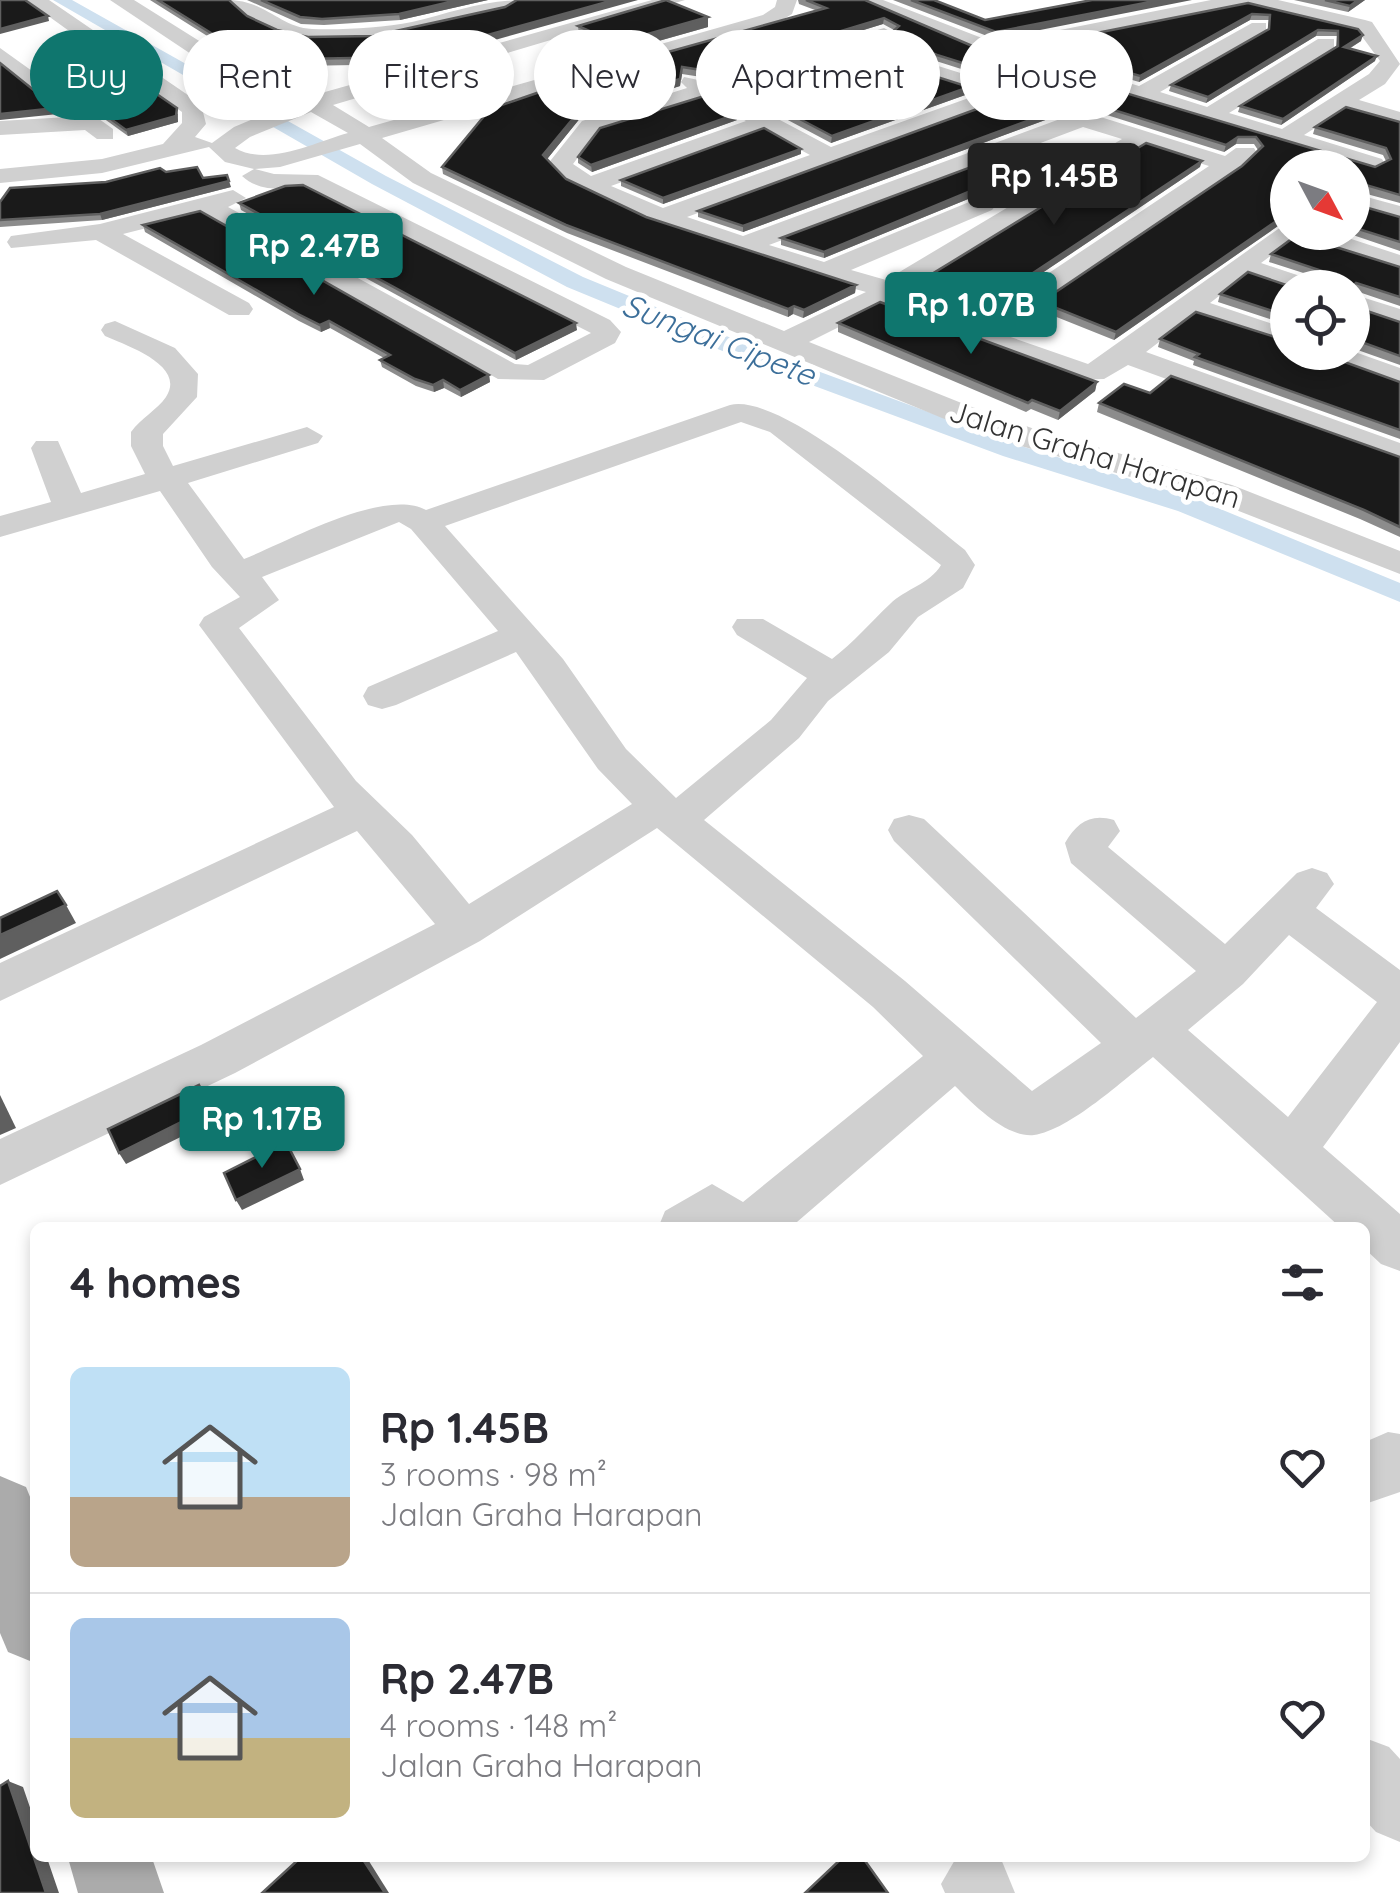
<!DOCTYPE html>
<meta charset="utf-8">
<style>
:root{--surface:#fff;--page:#f2f2f3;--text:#2b2b33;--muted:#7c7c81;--line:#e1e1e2;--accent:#0f766e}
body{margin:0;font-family:Quicksand,sans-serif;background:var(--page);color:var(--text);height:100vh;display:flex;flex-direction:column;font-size:38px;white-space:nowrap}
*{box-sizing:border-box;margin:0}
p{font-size:32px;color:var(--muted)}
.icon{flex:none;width:55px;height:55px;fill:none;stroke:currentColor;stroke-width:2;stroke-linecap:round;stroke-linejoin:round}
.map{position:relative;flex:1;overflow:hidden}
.sheet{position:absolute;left:30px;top:1222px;width:1340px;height:640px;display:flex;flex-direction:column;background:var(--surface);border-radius:15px;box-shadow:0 5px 15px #0003}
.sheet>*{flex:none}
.top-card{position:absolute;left:30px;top:30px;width:1340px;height:90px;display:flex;gap:20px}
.needle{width:65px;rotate:131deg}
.tools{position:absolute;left:1270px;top:150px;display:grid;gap:20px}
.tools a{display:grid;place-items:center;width:100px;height:100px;border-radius:50%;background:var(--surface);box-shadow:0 5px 15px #0003;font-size:50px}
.price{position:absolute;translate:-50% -85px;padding:0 22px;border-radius:10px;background:var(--accent);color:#fff;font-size:32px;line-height:65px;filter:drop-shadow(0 2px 5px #0008)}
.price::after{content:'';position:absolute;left:50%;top:60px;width:30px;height:22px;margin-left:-15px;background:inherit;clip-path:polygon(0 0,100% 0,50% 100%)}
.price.selected{background:#222;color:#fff}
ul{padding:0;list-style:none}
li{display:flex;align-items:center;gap:30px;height:250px;padding:0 40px}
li+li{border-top:2px solid var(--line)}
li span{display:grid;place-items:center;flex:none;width:280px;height:200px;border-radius:15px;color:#555}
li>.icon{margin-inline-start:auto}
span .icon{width:120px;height:120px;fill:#fffc;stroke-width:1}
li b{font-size:42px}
h2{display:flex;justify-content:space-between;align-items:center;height:120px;padding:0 40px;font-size:42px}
.chip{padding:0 35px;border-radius:45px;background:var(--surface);box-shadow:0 5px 15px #0003;font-size:35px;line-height:90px}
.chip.selected{background:var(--accent);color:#fff}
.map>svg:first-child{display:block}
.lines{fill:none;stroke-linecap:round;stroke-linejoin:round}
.canal{fill:#cee0ef;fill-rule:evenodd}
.minor{fill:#d0d0d0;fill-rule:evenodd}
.major{fill:#ababab;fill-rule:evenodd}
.wall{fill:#8c8c8c}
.shaded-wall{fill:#5f5f5f}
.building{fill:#1a1a1a;stroke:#5f5f5f;stroke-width:2.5}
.labels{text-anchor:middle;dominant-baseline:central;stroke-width:10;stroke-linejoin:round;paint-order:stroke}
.far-street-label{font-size:30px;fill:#333;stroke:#fff}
.far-water-label{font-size:32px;font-style:italic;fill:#3c6f9a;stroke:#fff}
</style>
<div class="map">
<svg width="1400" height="1893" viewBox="0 0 1400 1893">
<rect width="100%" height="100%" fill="#fff"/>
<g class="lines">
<path class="canal" d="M53,0H72L386,176L583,277L758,349L1021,446L1196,499L1400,583V602L1178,511L1003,456L742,359L567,287L372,184Z"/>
<g class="minor">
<path d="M26,0H49L201,104L206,124L195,137L212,143L234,127L281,107L239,86L110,0H134L255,76L300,99L652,0H685L333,105L369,127L763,15L775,7L777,0H797L792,14L777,23L382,138L431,173L626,267L784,331L866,292C801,274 584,212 547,165L582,121L687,88L681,82L684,77L708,82L884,28L895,34L879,42L935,65L1225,156L1236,148H1254L1257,153L1238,170L999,333L1088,364L1288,222V232H1330L1400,255V272L1294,238L1261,263L1318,282L1322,288L1288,290L1245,276L1210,303L1288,329V348L1193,316L1146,352L1400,443V464L1128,365L1104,379L1073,380L879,307L809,342L964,404L1043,432L1232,485L1400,551V574L1208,499L1021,446L942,418L606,279L413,183L360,144L280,167L255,169L274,174L318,175L610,320L621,332L615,343L544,380L498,379L202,214L123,234L249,303L253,309L249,315H229L96,240L11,248L7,242L11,236L100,224L233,190L246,198L228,207L515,364L528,365L591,333L305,188C282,189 259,192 242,176L254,169L225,162L209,147L102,173L0,183V169L102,159L163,144L182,123V112ZM858,49L907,69L789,106V116H805L927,77L980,94L831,147L725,91ZM704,98L746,121L591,176L573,164L598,131ZM1003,101L1060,119L743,236L687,217ZM311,112L348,133C316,142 267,167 235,148L250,137ZM1083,127L1122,139L886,280L851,270L992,210L996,205L992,200H974L824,262L769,245ZM764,130L810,155L663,208L611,186ZM1144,146L1209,166L974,323L900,296Z"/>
<path d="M227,0C266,0 279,27 312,29C342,30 382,28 412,22C450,13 484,0 524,0C511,12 484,14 467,19C393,40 286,65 227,0Z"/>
<path d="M855,0H883L995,43L1211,0H1278L1365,20L1372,22L1400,64L1385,84L1359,100L1400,112V126L1343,110L1304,135L1382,159L1385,164L1382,169L1373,171L984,54ZM1247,5L1358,31L1380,61L1369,74L1282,129L1229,113L1334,49V39H1318L1207,107L1160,92L1266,31V23H1252L1139,86L1019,50Z"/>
<path d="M0,48L113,129V139H97L85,130L0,135V121L68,117L0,64Z"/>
<path d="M1352,193L1400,206V222L1352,208Z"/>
<path d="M1352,294L1400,309V327L1352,311Z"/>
<path d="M115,321L175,348L198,374L197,397L163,434V446L173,466L307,427L323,436L318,443L188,483L244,559C287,542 384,487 426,510L730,405C782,392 920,515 965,550L975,565L963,588L918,617L889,652L828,701L799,738L704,820L905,981L1032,1091L1101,1043L894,841L888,830L894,819L909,815L924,819L1136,1018L1196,971L1071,863L1065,843C1077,822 1091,813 1114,820L1120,831L1108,847L1225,944L1297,873L1312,868L1327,873L1334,884L1316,908L1400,970V1042L1323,1147L1400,1214V1271L1381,1264L1365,1249V1228H1341L1153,1057C1124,1079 1070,1130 1034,1135C1006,1138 973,1104 955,1086L790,1228H658L665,1211L712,1184L743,1202L923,1056L873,1007L657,828L480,941L235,1073L0,1185V1139L201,1045L435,924L357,831L0,1001V963L334,807L199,625L204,617L240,597L212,567L160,491L0,537V516L51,502L31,448L36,441H58L81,493L145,474L131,446V432C141,418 157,410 166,397C187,365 125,345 105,336L101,330L105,324ZM741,422L770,432L941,565C930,584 905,589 890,604C870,623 854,642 832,659L763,619H737L732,627L737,635L807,678L771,720L676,798L626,749L563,659L445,526ZM399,522L411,529L498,631L368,687L363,696L368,705L382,709L396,705L516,652L598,769L632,804L469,904L412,835L356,781L239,628L279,600L262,577ZM1289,935L1377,1002L1288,1117L1188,1030L1243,984Z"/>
<path d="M1352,351L1400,368V387L1316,358L1312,352Z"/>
<path d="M1388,1432L1400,1434V1492L1365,1504V1442Z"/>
<path d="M1365,1738L1389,1747L1400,1759V1842L1376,1832L1365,1820Z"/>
<path d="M956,1858L1001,1859L1015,1893H945L941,1884Z"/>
</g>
<g class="major">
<path d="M0,1476L26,1487L35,1509V1663L8,1652L0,1633Z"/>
<path d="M68,1858H152L164,1893H78Z"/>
</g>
</g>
<g class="wall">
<path d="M150,0H229L247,16L277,30L308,37L373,36L505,7L409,64L299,66L268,65L239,48L220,44Z"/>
<path d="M247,0H488L400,20L324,25L301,24Z"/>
<path d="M798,0H865L984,51L1375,167L1386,161L1383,155L1313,134L1315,127L1400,122V203L1352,190V168H1288V219L1114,340L1039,310L1041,302L1242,166L1258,150L1254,144H1236L1224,152L936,61L888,42L889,35L894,30L883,24L708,78L682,74L680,86L581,117L547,159L566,179L646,217L856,285L855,293L803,318L793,314L788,317L567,233L443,174L442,167L815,10L799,4Z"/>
<path d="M893,0H934L985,20L1092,0L995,39Z"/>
<path d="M1294,0H1365L1348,12Z"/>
<path d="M1248,3L1358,29L1361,41L1349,49L1375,61L1281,125L1238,112L1240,106L1336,47L1337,36H1316L1206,103L1169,91L1171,85L1268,29L1269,20H1250L1139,82L1035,51L1036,45Z"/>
<path d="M708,17V27L616,53L579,36L578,26Z"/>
<path d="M896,69L788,102L787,112L807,113L969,87L968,94L831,143L735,92V85Z"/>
<path d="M103,74L178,114V122L128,136L52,81L50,75Z"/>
<path d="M737,114V120L592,172L578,163V157Z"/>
<path d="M1048,119L743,232L698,217V211Z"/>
<path d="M801,154L663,204L621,186V180Z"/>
<path d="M1200,167L1005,298L971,318L909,295V288Z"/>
<path d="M1065,168L1032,188L998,201L992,196L973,197L824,258L781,245V238Z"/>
<path d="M166,172L203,178L231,187L102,220L0,227V202Z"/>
<path d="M1352,197L1354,204L1400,217V251L1344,232H1352Z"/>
<path d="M239,203L577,330L516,360L241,210Z"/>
<path d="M143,225L489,375L490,382L461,397L444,388L434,392L416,386L382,367L380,360L384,358L330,328L321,332L299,321L145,232Z"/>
<path d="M1271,254L1400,267V306L1353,290L1288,288V325L1218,302L1220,294L1321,283L1319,278L1269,262Z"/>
<path d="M1352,306L1400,322V365L1352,348Z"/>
<path d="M838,323L1097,382L1095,391L1058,420L1031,409L1026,412L838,332Z"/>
<path d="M1160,339L1400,382V439L1193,365L1194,361L1158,347Z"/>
<path d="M1150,393L1400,457V537L1360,519L1097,412L1099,403Z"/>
</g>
<g class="shaded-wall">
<path d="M458,0H488L400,20L399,14Z"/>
<path d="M614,0H638L409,64L408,57Z"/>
<path d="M1160,0H1192L995,39L996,32Z"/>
<path d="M1358,0H1365L1348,12L1350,6Z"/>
<path d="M1252,14L1250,20L1139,82L1140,76Z"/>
<path d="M48,16L49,21L0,34V29Z"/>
<path d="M708,17V27L616,53V43Z"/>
<path d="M884,18L883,24L708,78V71Z"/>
<path d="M1318,30L1316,36L1206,103L1208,97Z"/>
<path d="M1363,35L1361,41L1342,53L1344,47Z"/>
<path d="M1377,56L1375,61L1281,125L1283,119Z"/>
<path d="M897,62L896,69L788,102V95Z"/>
<path d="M682,67L680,86L581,117L544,163L543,155L580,110Z"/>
<path d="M969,87L968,94L831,143L832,136Z"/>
<path d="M56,108L58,114L0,120V114Z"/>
<path d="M177,108L178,122L128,136L126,130Z"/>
<path d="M1049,113L1048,119L743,232V226Z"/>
<path d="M737,114V120L592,172L591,165Z"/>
<path d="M1238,137L1236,144L1224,152L1226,145Z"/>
<path d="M801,149V154L663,204V198Z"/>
<path d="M1202,161L1200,167L1005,298L971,318L972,311Z"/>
<path d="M1066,162L1065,168L1032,188L998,201L999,195Z"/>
<path d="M229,181L231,187L102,220L100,214Z"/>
<path d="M973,190V197L824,258V252Z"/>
<path d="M1288,213V219L1114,340L1116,332Z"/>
<path d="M856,285L855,293L803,318L804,310Z"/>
<path d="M794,306L793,314L788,317V309Z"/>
<path d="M329,321L330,328L321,332L320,325Z"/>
<path d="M576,323L577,330L516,360L515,353Z"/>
<path d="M489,375L490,382L461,397L460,390Z"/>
<path d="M443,380L444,388L434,392L433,385Z"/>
<path d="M1097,382L1095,391L1058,420L1060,411Z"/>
<path d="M66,905L76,923L0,959V935Z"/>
<path d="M0,1095L16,1128L0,1135Z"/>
<path d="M211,1107L217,1119L126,1164L119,1153Z"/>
<path d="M300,1169L304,1180L242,1210L236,1200Z"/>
<path d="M8,1781L23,1787L35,1822V1858H47L59,1893H46Z"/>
<path d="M362,1858H367L389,1893H385Z"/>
</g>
<g class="building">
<path d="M0,0H25L48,16L0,29Z"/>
<path d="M158,0H229L247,16L277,30L308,37L373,36L505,7L517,0H614L408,57L298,59L266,58L238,42L219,38Z"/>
<path d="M261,0H458L399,14L322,19L300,17Z"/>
<path d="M666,0L708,17L616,43L578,26Z"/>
<path d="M806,0H865L984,51L1375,167L1391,159L1386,148L1315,127L1346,107L1400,122V195L1356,182L1352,184V168H1288V213L1116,332L1041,302L1242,166L1263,146L1256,137H1238L1226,145L937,55L889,35L899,26L884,18L708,71L682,67L680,79L580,110L543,155L566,179L646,217L856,285L804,310L794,306L788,309L566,225L442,167L490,109L607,69L826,8Z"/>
<path d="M911,0H934L985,20L1092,0H1160L996,32Z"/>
<path d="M1325,0H1358L1350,6Z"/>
<path d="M1248,3L1358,29L1363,35L1344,47L1377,56L1283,119L1240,106L1338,46V31L1318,30L1208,97L1171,85L1269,29L1270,15L1252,14L1140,76L1036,45Z"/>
<path d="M858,46L897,62L788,95L787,112L807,113L928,74L969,87L832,136L735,85Z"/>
<path d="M0,63L56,108L0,114Z"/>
<path d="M91,65L103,74L122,70L177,108L176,116L126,130L50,75Z"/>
<path d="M704,96L737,114L591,165L578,157L600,128Z"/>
<path d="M1004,99L1049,113L743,226L698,211Z"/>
<path d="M764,128L801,149L663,198L621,180Z"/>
<path d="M1146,143L1202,161L1006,291L972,311L909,288Z"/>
<path d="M1030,145L1066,162L1034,182L999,195L993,190H973L824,252L781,238Z"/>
<path d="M197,167L203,178L227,175L229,181L100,214L0,220V202L10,188L106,182L160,168L166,172Z"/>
<path d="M303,185L576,323L515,353L239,203L285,186Z"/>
<path d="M1352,197L1354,204L1400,217V242L1352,227Z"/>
<path d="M200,211L489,375L460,390L443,380L433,385L415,379L380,360L390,355L329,321L320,325L298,314L143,225Z"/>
<path d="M1297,235L1400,267V297L1356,283L1351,288H1288V316L1220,294L1248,272L1289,286L1327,283L1322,271L1271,254Z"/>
<path d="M880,302L1097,382L1060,411L1032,400L1028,403L838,323Z"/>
<path d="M1352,306L1400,322V356L1356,340H1352Z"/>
<path d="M1196,312L1288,341V352H1317L1400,382V430L1195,357L1199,354L1160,339Z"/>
<path d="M1171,376L1400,457V527L1364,510L1099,403L1124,384L1150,393Z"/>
<path d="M57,891L66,905L0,935V918Z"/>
<path d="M199,1085L211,1107L119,1153L108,1129Z"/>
<path d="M286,1142L300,1169L236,1200L224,1173Z"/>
<path d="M8,1781L46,1893H0V1786Z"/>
<path d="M300,1858H362L385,1893H262Z"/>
<path d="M842,1858H863L888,1893H805Z"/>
</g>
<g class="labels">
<g class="far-street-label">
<text transform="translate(1095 454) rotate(17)">Jalan Graha Harapan</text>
</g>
<g class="far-water-label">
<text transform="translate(719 339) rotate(21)">Sungai Cipete</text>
</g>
</g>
</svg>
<div class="tools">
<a><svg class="needle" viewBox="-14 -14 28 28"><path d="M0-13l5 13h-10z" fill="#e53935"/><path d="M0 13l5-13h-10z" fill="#7c7c81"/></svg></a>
<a><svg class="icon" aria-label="locate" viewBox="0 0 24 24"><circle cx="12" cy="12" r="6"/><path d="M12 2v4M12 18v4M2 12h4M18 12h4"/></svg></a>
</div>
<b class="price selected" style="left:1054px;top:228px">Rp 1.45B</b>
<b class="price" style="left:314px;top:298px">Rp 2.47B</b>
<b class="price" style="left:971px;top:357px">Rp 1.07B</b>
<b class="price" style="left:262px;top:1171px">Rp 1.17B</b>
<div class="top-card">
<a class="chip selected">Buy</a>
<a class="chip">Rent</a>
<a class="chip">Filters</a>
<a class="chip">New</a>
<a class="chip">Apartment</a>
<a class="chip">House</a>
</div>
<section class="sheet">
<h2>4 homes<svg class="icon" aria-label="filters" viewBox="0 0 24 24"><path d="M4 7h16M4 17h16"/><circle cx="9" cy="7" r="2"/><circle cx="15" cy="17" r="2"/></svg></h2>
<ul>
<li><span style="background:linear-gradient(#bfe0f5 65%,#b9a48a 0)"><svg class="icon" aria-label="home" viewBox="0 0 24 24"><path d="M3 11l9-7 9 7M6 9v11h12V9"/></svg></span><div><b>Rp 1.45B</b><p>3 rooms · 98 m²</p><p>Jalan Graha Harapan</p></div><svg class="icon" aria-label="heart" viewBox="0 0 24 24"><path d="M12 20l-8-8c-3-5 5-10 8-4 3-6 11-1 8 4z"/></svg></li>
<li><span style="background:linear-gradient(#a9c7e8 60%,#c2b280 0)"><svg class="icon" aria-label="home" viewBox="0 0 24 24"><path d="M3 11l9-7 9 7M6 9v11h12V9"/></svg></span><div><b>Rp 2.47B</b><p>4 rooms · 148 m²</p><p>Jalan Graha Harapan</p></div><svg class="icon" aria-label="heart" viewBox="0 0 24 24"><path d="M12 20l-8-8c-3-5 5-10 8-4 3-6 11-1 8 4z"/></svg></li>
</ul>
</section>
</div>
